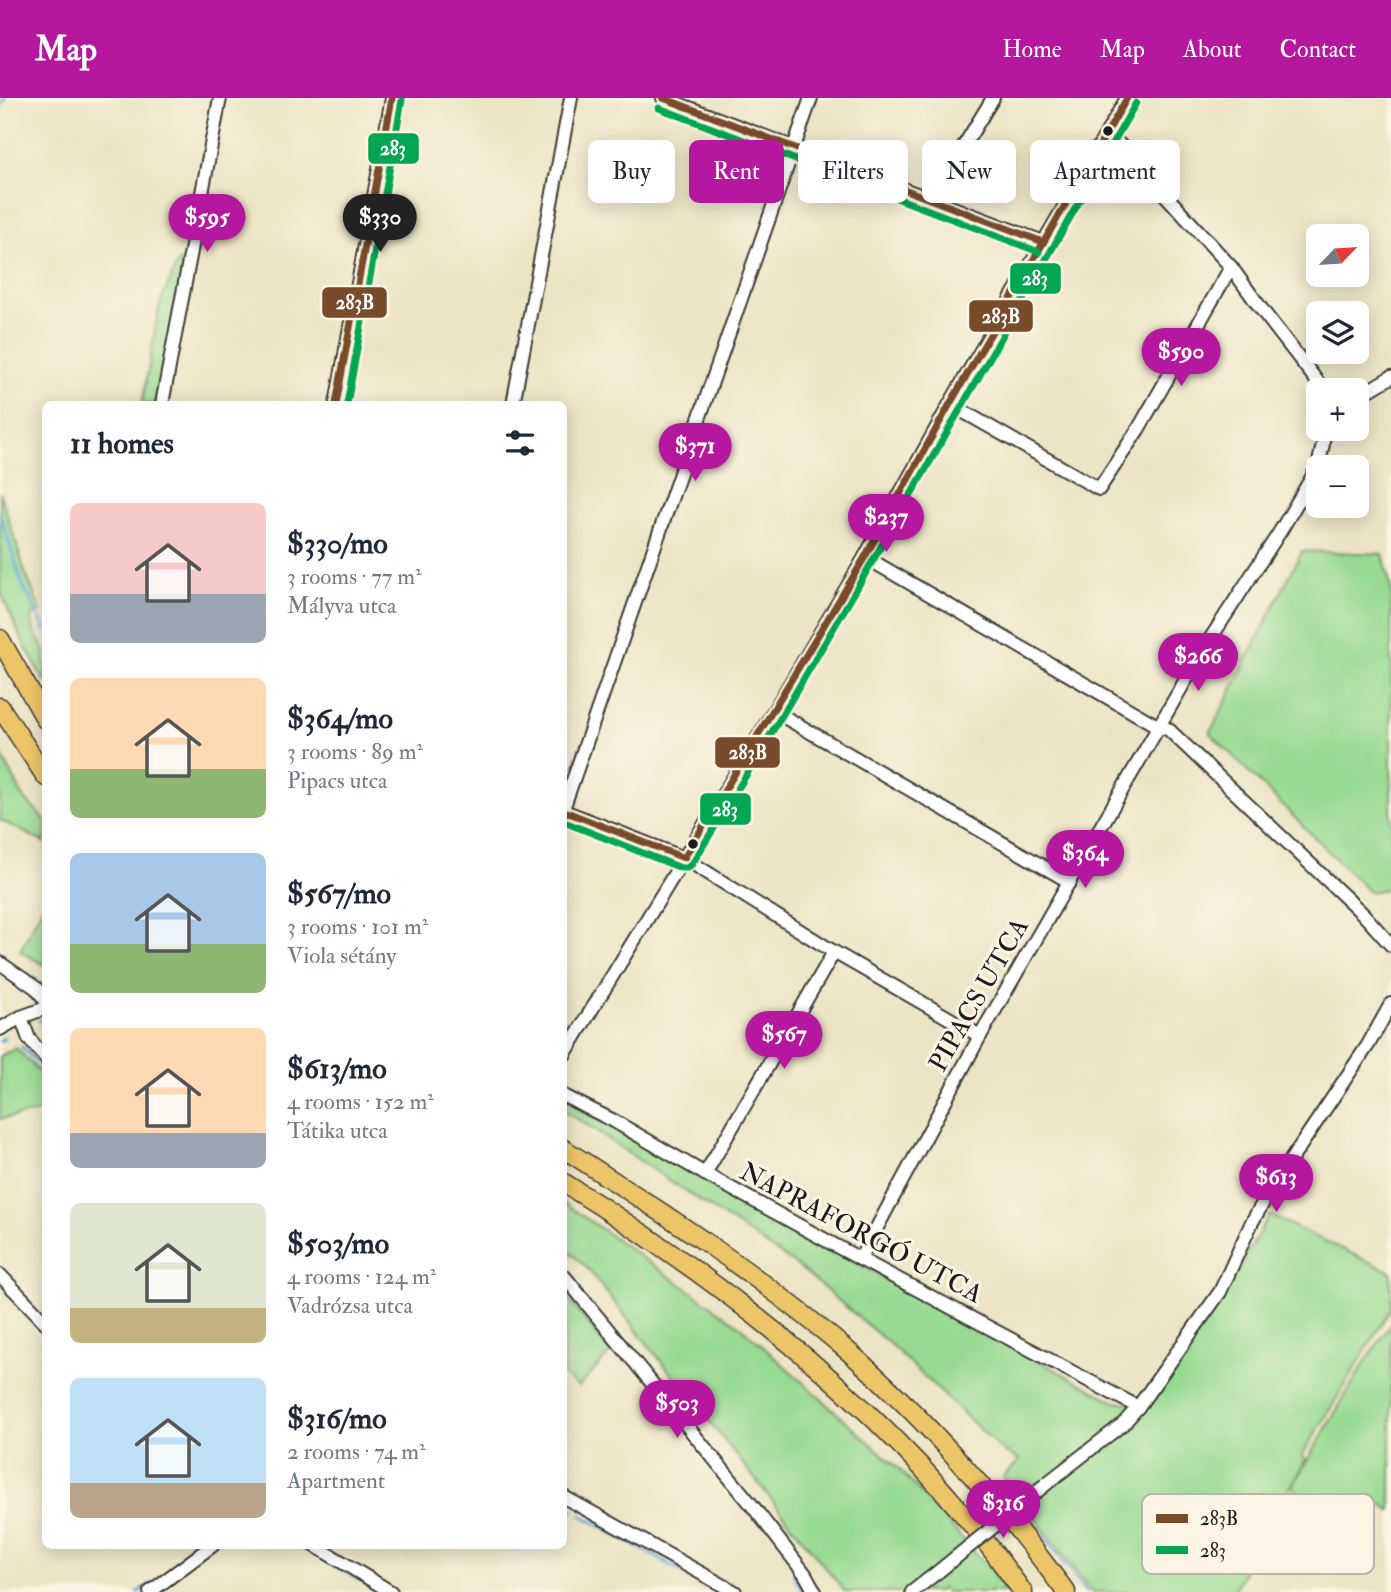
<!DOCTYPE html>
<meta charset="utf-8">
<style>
:root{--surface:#fff;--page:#f2f2f3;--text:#1f2937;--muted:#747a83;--accent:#b5179e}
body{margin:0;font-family:"IM FELL Double Pica",serif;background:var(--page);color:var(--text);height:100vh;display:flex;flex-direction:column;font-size:26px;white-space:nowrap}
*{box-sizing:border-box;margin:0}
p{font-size:23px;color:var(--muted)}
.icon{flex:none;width:38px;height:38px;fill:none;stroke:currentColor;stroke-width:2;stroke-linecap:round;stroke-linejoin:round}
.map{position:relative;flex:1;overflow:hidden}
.side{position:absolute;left:42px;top:303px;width:525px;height:1148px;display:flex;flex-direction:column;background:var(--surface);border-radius:10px;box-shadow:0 4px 18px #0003}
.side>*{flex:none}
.hud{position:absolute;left:588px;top:42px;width:665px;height:63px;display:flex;gap:14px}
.needle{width:46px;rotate:65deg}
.tools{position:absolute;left:1306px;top:126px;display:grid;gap:14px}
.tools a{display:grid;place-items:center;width:63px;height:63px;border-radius:10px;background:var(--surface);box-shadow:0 4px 18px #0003;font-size:35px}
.price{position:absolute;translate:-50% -60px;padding:0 16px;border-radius:24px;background:var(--accent);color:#fff;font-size:23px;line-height:46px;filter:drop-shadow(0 2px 4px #0008)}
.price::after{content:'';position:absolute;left:50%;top:42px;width:21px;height:16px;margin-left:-10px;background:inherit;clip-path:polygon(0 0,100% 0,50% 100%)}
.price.active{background:#222;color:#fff}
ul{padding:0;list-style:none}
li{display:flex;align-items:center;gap:21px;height:175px;padding:0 28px}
li span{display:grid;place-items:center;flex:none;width:196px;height:140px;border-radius:10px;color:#555}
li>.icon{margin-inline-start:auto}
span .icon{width:84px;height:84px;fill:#fffc;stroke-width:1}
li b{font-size:30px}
h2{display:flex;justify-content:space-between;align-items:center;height:84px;padding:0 28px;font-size:30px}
.chip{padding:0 24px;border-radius:10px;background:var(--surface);box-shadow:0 4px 18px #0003;font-size:24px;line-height:63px}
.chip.active{background:var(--accent);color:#fff}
header{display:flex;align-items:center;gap:42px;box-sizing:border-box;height:98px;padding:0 35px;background:var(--accent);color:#fff}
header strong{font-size:33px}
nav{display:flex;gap:38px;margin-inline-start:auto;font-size:24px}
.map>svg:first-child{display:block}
.green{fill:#98da92;stroke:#5a7b57;stroke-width:2}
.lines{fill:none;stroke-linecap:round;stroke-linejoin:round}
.stream{stroke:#5fa7d5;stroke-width:3.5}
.minor-casing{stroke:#3b3a35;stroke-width:16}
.highway-casing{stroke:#3b3a35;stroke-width:21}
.minor{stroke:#fff;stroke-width:12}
.highway{stroke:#edc569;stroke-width:18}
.minor-bridge-casing{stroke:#3b3a35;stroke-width:16;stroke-linecap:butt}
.minor-bridge{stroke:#fff;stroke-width:12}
.bus-1-casing{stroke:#fcf5e5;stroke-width:12}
.bus-2-casing{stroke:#fcf5e5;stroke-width:12}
.bus-1{stroke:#7a4b2a;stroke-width:7}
.bus-2{stroke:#00a651;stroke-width:7}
.bus-dot{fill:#1c1c1c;stroke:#fcf5e5;stroke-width:2.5}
.labels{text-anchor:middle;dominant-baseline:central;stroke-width:6;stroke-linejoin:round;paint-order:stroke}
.street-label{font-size:26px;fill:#1c1c1c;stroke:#fcf5e5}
.key{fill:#fcf5e5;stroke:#b9b4a9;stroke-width:2}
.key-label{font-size:19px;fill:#1c1c1c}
.line-badge{stroke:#fcf5e5;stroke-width:2.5}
.badge-label{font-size:19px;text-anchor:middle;font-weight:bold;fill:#fff}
</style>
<header>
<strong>Map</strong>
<nav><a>Home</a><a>Map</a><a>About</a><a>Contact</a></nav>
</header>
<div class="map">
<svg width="1391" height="1494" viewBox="0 0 1391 1494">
<rect width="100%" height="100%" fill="#fcf5e5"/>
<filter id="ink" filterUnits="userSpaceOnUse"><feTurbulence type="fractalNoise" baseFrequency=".0143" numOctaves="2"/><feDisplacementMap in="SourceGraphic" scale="14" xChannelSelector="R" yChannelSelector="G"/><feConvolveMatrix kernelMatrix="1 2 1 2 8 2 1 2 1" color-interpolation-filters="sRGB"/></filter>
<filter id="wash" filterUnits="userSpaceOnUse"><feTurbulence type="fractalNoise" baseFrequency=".00686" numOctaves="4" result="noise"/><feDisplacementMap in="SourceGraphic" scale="28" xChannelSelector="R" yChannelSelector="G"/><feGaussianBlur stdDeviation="1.57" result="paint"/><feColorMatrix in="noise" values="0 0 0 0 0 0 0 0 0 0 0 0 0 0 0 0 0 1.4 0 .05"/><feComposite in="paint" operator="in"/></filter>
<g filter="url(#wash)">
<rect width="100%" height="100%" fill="#ece4c4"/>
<g class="green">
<path d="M179,162H184L156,306H142L160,205Z"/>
<path d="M0,394L25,474L41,513L31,519L34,533L45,554V585L20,538L0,493Z"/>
<path d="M1302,453L1383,456L1391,491V790L1369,794L1210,635Z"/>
<path d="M0,654L24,700L45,722V745L0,722Z"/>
<path d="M45,803V867L20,853Z"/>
<path d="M16,950L45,980V1013L0,1021V958Z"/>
<path d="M564,1003L615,1032L646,1045L720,1091L1115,1304L1150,1306L1224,1197L1269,1117L1391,1174V1210L1302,1358L1306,1361L1233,1494H1092L1003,1379L1020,1362L1004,1354L891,1247L799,1169L564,1012Z"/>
<path d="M564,1105L739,1227L899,1371L991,1472L1006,1494H946L942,1490L938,1494H845L587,1170L564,1148Z"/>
<path d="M564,1196L611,1254L579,1289L564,1278Z"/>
<path d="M1391,1225V1413L1371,1398L1351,1426L1292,1389L1359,1274Z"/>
</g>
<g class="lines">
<g class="stream">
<path d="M0,8L5,0"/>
<path d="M0,416L23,488L46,533"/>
<path d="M40,923L46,922"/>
<path d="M0,943L4,940"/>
<path d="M22,949L46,973"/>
<path d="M6,1194L46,1235"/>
<path d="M564,1407L574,1413"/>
<path d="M581,1417L719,1494"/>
<path d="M1038,1430L1087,1494"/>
<path d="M301,1447L305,1450"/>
<path d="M319,1458L372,1489"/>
<path d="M794,1477L804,1494"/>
<path d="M138,1494L151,1486"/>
</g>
</g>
</g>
<g filter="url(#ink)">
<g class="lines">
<g class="minor-casing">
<g id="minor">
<path d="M663,0L1043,144"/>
<path d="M1108,34L1231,169L1265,216L1324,292"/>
<path d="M931,102L993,0"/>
<path d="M1356,300L1391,279"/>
<path d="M162,306L220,0"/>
<path d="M336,306L392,0"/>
<path d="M513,306L571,0"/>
<path d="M950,306L1099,391L1139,330L1231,169"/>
<path d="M865,459L1159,629L1168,631L1363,816L1391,847"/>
<path d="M774,613L1070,784"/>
<path d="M564,708L811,0"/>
<path d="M564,713L684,760L834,854L980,938"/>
<path d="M0,865L36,890L46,903"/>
<path d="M21,919L29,941L46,960"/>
<path d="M0,931L21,919L46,910"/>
<path d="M564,957L774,613L865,459L950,306L1127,0"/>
<path d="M564,998L614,1023L705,1076L860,1161L1138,1309"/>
<path d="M705,1076L834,854"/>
<path d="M860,1161L980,938L1203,552L1281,432L1318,369L1323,346V331"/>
<path d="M0,1177L46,1225"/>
<path d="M564,1178L751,1406L805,1476L815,1494"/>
<path d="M1046,1386L1124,1325L1138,1309L1220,1194L1252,1124L1268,1096L1368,947L1391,906"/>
<path d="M564,1399L735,1494"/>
<path d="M314,1447L391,1494"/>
<path d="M150,1494L213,1447"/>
<path d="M912,1494L939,1473"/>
</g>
</g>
<g class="highway-casing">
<g id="highway">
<path d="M0,541L46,622"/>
<path d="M0,609L46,679"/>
<path d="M564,1051C662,1114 760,1177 849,1254C926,1321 1006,1412 1066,1494"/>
<path d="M564,1085C713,1177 855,1286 968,1422C988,1445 1005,1470 1023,1494"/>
</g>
</g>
<use href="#minor" class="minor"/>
<use href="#highway" class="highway"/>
<g class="minor-bridge-casing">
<path id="minor-bridge" d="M939,1473L1046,1386"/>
</g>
<use href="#minor-bridge" class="minor-bridge"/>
<g class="bus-1-casing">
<g id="bus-1">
<path d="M663,0L1043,144"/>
<path d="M336,306L392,0"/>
<path d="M564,713L684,760L865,459L950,306L1127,0"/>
</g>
</g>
<g class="bus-2-casing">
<g id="bus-2">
<path d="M659,10L1039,154"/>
<path d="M347,306L402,2"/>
<path d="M564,724L681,770H687L692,766C846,516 989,259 1136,5"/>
</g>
</g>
<use href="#bus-1" class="bus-1"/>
<use href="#bus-2" class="bus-2"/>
</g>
</g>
<g class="bus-dot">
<circle cx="1108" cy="33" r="6"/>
<circle cx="693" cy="746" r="6"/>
</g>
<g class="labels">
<g class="street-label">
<text transform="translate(979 897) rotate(-60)">PIPACS UTCA</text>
<text transform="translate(861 1135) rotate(28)">NAPRAFORGÓ UTCA</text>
</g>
</g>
<rect x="1142" y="1396" width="232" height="80" rx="10" class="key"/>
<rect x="1156" y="1416" width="32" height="9" fill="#7a4b2a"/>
<rect x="1156" y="1448" width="32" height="8" fill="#00a651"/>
<g class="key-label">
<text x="1200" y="1427">283B</text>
<text x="1200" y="1459">283</text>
</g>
<g class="line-badge">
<rect x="367" y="34" width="53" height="33" rx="7" fill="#00a651"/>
<rect x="1009" y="164" width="53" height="33" rx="7" fill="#00a651"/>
<rect x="321" y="188" width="67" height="33" rx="7" fill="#7a4b2a"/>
<rect x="968" y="201" width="66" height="34" rx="7" fill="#7a4b2a"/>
<rect x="714" y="638" width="67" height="33" rx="7" fill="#7a4b2a"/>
<rect x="699" y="694" width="53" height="34" rx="7" fill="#00a651"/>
</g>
<g class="badge-label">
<text x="393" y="57">283</text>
<text x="1035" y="187">283</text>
<text x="355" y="211">283B</text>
<text x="1001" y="225">283B</text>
<text x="748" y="661">283B</text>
<text x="725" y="718">283</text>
</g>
</svg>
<div class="tools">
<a><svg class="needle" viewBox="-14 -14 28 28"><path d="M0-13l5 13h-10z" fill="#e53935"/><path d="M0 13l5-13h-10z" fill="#747a83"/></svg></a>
<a><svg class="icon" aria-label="layers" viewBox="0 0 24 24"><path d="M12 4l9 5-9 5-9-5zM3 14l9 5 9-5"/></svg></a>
<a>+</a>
<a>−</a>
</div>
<b class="price" style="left:207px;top:156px">$595</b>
<b class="price active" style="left:380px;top:156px">$330</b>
<b class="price" style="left:1181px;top:290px">$590</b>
<b class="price" style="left:695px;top:385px">$371</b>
<b class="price" style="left:886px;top:456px">$237</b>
<b class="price" style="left:1198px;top:595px">$266</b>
<b class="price" style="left:1085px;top:792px">$364</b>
<b class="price" style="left:784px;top:973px">$567</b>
<b class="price" style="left:1276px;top:1116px">$613</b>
<b class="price" style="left:677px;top:1342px">$503</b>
<b class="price" style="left:1003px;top:1442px">$316</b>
<div class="hud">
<a class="chip">Buy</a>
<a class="chip active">Rent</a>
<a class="chip">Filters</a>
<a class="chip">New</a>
<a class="chip">Apartment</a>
</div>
<section class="side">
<h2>11 homes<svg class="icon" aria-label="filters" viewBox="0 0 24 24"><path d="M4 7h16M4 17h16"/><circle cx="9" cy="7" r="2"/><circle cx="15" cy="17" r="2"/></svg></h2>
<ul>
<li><span style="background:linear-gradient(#f6c9c9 65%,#9aa5b1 0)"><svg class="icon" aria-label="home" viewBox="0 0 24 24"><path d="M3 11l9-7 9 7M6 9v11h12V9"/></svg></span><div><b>$330/mo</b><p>3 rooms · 77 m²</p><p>Mályva utca</p></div></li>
<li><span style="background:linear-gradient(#ffd9b3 65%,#8fb573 0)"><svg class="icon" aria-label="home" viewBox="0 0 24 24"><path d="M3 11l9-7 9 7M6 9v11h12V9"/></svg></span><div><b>$364/mo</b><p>3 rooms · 89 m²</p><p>Pipacs utca</p></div></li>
<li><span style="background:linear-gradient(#a9c7e8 65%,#8fb573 0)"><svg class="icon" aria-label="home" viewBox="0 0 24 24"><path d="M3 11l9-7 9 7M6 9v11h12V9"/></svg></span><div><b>$567/mo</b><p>3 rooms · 101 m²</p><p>Viola sétány</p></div></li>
<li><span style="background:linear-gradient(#ffd9b3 75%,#9aa5b1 0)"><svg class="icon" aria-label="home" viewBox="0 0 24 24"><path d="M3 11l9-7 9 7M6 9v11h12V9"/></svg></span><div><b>$613/mo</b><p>4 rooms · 152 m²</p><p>Tátika utca</p></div></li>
<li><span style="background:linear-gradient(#dfe7d0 75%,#c2b280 0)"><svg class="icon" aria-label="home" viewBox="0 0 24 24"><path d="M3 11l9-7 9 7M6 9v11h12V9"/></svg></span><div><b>$503/mo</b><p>4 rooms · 124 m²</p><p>Vadrózsa utca</p></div></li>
<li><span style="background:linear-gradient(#bfe0f5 75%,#b9a48a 0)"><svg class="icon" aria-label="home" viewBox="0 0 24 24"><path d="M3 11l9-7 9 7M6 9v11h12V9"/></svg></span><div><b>$316/mo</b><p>2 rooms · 74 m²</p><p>Apartment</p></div></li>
</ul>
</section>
</div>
